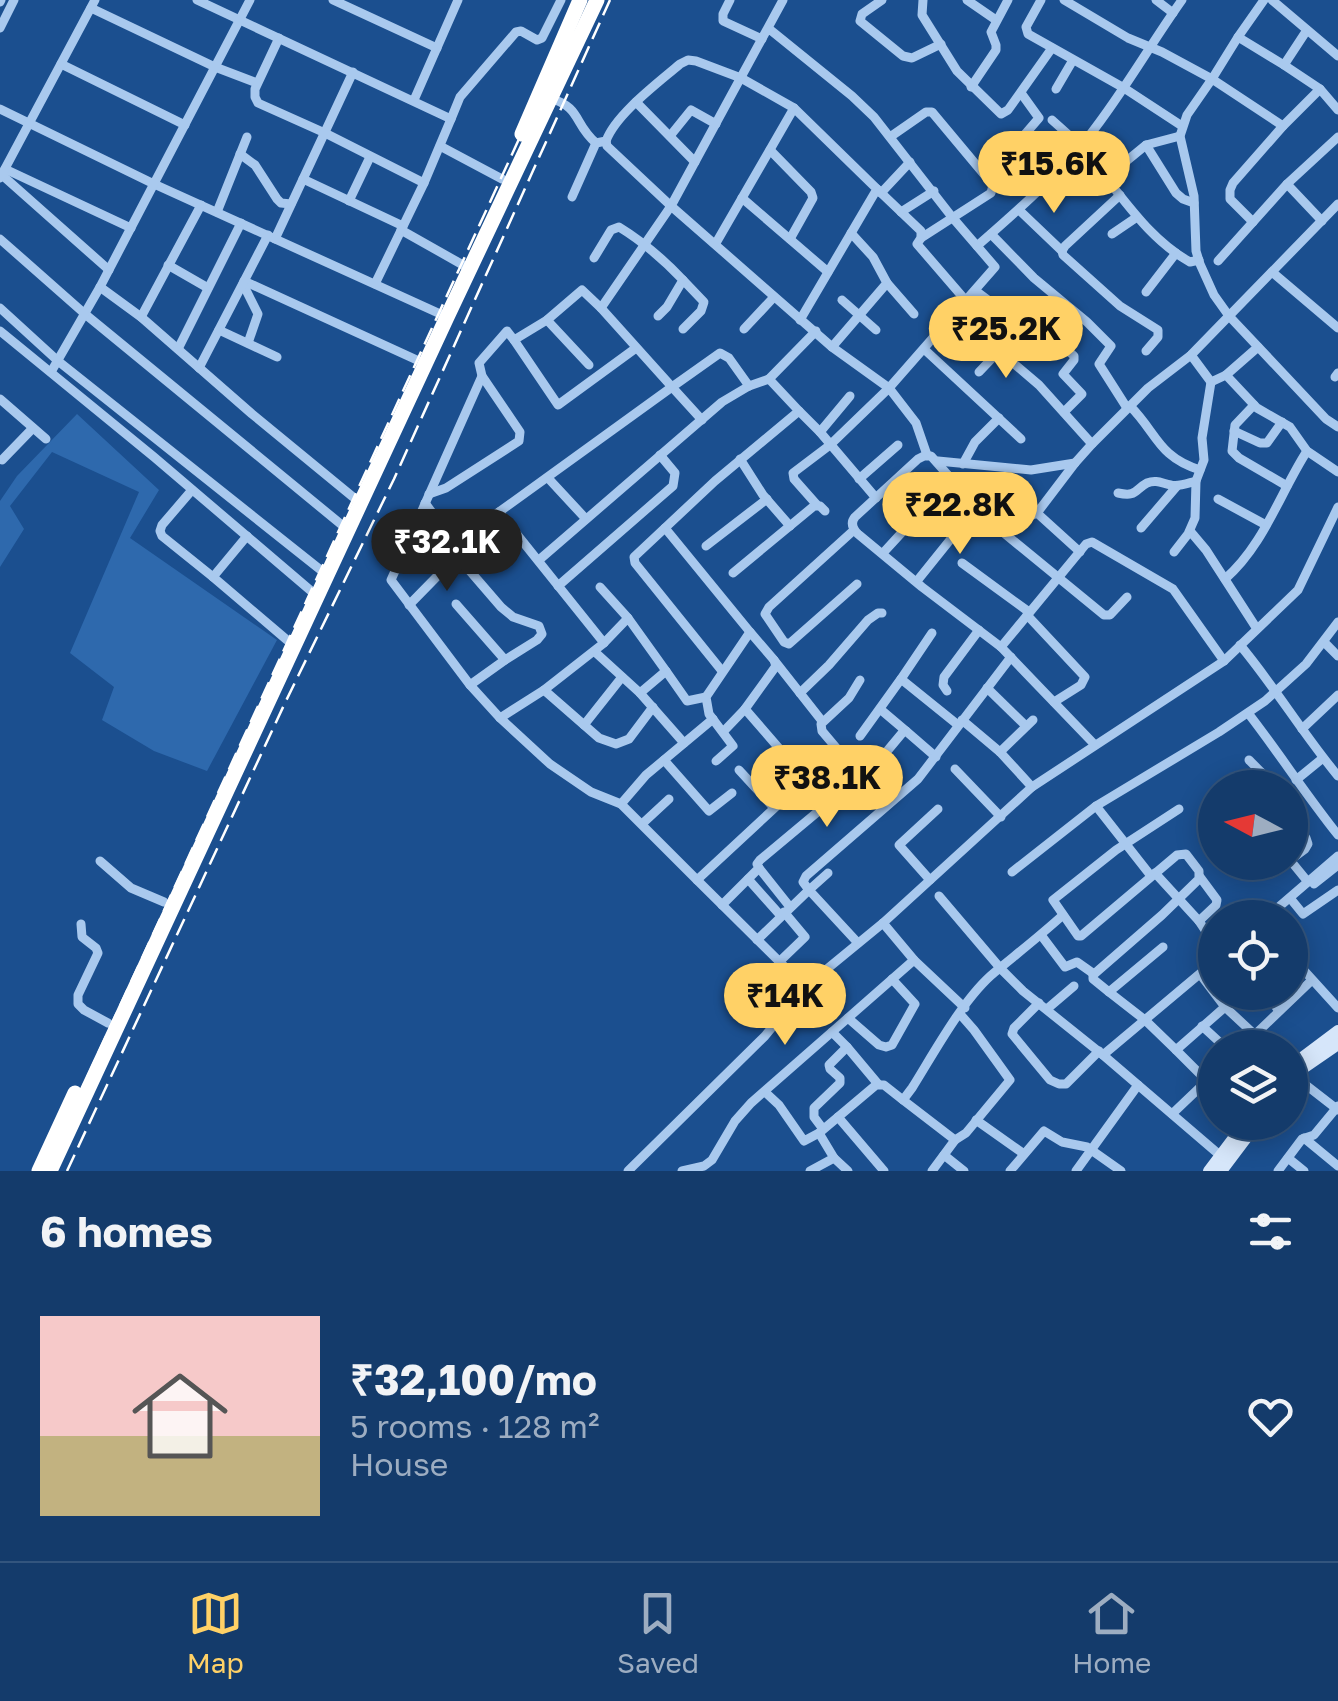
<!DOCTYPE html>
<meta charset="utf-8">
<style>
:root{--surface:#143b6b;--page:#214673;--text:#f1f3f6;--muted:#9dadc1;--line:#33557e;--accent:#ffd166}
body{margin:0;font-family:"Golos Text",sans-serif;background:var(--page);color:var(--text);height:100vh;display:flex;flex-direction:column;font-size:38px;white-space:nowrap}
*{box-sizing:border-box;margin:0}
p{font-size:32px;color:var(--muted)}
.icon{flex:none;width:55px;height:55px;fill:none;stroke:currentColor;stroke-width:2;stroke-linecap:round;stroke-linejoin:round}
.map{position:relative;height:1171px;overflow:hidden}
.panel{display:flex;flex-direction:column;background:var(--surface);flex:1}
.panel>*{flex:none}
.needle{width:65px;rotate:277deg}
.fabs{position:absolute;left:1198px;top:770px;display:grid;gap:20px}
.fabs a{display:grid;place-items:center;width:110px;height:110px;border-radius:50%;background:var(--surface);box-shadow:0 5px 25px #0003,0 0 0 2px var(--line);font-size:50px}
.price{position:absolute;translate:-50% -85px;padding:0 22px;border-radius:35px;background:var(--accent);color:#111;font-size:32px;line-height:65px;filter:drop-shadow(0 2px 5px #0008)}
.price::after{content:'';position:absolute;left:50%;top:60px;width:30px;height:22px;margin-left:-15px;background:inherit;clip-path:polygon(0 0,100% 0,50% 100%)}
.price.current{background:#222;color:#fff}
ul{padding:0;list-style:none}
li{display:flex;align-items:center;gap:30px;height:250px;padding:0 40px}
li+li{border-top:2px solid var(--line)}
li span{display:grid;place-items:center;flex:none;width:280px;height:200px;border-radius:0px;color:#555}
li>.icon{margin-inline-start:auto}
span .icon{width:120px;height:120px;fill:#fffc;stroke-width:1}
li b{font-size:42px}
h2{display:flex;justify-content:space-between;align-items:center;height:120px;padding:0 40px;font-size:42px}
.tabs{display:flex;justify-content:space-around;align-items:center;height:140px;border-top:2px solid var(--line);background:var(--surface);font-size:28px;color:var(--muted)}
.tabs a{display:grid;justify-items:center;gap:5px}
.tabs .current{color:var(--accent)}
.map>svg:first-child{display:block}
.green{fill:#2e69ad}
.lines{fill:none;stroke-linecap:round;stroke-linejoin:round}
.street{stroke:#a9c9ee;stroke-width:9}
.secondary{stroke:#d6e6fa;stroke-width:12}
.highway{stroke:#fff;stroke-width:15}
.rail{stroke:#fff;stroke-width:2.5;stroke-dasharray:18 8;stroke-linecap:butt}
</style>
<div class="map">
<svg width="1338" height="1171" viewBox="0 0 1338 1171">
<rect width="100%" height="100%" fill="#1b4f8f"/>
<path class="green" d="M77,414L159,490L130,538L277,640L207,771L154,751L102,720L114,687L70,653L139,492L52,452L10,506L24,529L0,567V501L17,476Z"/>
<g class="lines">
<g class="street">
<path d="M197,0L451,119L424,183L375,284"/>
<path d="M333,0L437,48"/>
<path d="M730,0L723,14V21L762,39"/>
<path d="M882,0L862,14L860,21L903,56L912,58L941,44"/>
<path d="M923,0L922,15L957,71L1001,114L1008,110L1052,48"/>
<path d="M967,0L996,20"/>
<path d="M1041,0L1026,27L1028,34L1124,88L1182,126"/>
<path d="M1064,0L1128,38L1162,52L1212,79L1187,115L1180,136L1194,196L1196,251L1200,264L1214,295L1229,316L1326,419L1338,427"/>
<path d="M1156,0L1173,13"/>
<path d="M1264,0L1238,37L1284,65"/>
<path d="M1272,0L1338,56"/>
<path d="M0,2L1,0"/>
<path d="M91,8L215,67L257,83"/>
<path d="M0,28L14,0"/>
<path d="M768,28L852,96L874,117L952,217L995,267L889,388L832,347L671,206L783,0"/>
<path d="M1307,30L1284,65L1320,89L1338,110"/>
<path d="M1238,37L1212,79L1283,126"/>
<path d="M279,38L255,89V97L258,103L325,133L424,183"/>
<path d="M61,64L185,125"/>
<path d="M971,87L996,50V45L991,32L1008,0"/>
<path d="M1056,89L1073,60"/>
<path d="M1021,93L1039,118L1020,140L1019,150L1030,165L1049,181"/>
<path d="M550,98C582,108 573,123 596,143"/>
<path d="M414,100L458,0"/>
<path d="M636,102L695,162"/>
<path d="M0,109L154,184L447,317"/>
<path d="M451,119L460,97L516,32L521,31L537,40L542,38L561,0"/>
<path d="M1052,120L1081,146"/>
<path d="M670,136L691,110L716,124"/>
<path d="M890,137L926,112H932L993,185L991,193L921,238"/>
<path d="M1146,145L1176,193L1183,199L1194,203"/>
<path d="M440,146L502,179"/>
<path d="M770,150L811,192L813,198L790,239"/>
<path d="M240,154L255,165L277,199L281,203L291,204"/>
<path d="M1124,163L1146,145L1180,136"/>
<path d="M5,169L131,228"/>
<path d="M2,175L109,270"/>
<path d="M0,178L95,0"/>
<path d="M1106,178C1131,209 1154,242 1190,262L1199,260"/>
<path d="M303,179L403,226"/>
<path d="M877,189L921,231V238L917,244L967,302"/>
<path d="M881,193L910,162"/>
<path d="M1120,195L1065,246L1062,251L1063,255L1120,306L1158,330V337L1146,351"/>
<path d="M572,197L596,143L606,141C616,114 658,83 680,64L688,60L696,61L741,78L794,108L877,189L800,320"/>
<path d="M742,198L828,272"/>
<path d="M349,201L370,157"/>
<path d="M1019,210L1062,251"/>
<path d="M217,212L247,137"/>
<path d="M901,212L934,191"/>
<path d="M1322,221L1287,184L1338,137"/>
<path d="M1253,222L1230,199V190L1233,183L1283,126L1320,89"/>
<path d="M401,230L463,265"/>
<path d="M991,234L1034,278L1087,322L1111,346L1099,364L1127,408"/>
<path d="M1112,234L1137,217"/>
<path d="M0,239L85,314L348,530"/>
<path d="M275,239L353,72"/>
<path d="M716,243L794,108"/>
<path d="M977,246C1017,211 1056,177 1089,136C1123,93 1150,45 1182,0"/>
<path d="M594,258L611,230L619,227C642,241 664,260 683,280L667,307L658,316"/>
<path d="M1218,261L1287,184"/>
<path d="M168,265L208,288"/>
<path d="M1272,272L1338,328"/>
<path d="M244,281L419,361"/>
<path d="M887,283L914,314"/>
<path d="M243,284L258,314L248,343"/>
<path d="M100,287L141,317L252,414L353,497"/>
<path d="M976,291L1020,324L999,351L1039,385L1092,444"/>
<path d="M1146,292L1176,253"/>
<path d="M842,300L876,330"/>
<path d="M0,308L58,361L327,575"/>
<path d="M601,308L671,206L607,146L606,141"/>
<path d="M141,317L201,205"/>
<path d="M547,320L589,365"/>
<path d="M1020,324L1026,317L1032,318L1074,356V360L1063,374L1082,394L1064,412"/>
<path d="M683,329L701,311L704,302L683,280"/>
<path d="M744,329L774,297"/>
<path d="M219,330L277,357"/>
<path d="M0,331L154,457L317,596"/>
<path d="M514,340L558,405L636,348"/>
<path d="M832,347L887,283L873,257L851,233"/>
<path d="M178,349L241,223"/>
<path d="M924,349L1021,439"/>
<path d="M1191,355L1211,382L1226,375L1257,408L1290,427L1307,451L1338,472"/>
<path d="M199,368L268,235"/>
<path d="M51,372L100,287L250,0"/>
<path d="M979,372L999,351"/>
<path d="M1226,375L1258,347"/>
<path d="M482,376L391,580L470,685L505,660"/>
<path d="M1335,377L1338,373"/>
<path d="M0,399L46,439"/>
<path d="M1254,405L1235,425L1232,451L1239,458L1287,486"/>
<path d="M1130,406C1157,433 1158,457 1200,470"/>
<path d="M799,411L820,432L876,498"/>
<path d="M702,420L672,387L720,353L729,358L749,386"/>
<path d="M1234,431L1260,443H1267L1282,422"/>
<path d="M820,432L850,396"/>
<path d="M740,459L763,495L790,526"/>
<path d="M2,460L33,428"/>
<path d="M938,461L1031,470L1075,463"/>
<path d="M963,464L975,442L999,418"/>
<path d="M548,478L586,519"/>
<path d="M859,479L898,445"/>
<path d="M192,490L162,525L160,531L162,536L213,577"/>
<path d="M1118,493C1137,497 1134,490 1147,483C1157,479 1163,484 1171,485C1179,487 1188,483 1196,481"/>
<path d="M429,494L446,488L519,441L520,432L482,376L479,363L507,331L514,340L547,320L582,290L601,308L672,387L499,512"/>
<path d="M1218,499L1266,525"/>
<path d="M425,503L439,522L457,556L501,607L513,617L539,626L542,634L537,640L505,660L456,604"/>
<path d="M817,505L794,479L793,473L830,445L889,388L916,423L927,455"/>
<path d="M1037,513L1080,552"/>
<path d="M665,528L750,632"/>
<path d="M1141,528L1177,486"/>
<path d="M999,529L1037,513L1075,463L1092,444L1148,388L1191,355L1338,204"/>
<path d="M854,530L769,607L765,614L784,642L789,644L857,584"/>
<path d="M1190,531L1206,550L1257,629"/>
<path d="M247,536L213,577L287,640"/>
<path d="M706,546L767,499"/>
<path d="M450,547L499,512L604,643L544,690L500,718L550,764L591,792L621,804L697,880L780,803L809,783L745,709L776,666L774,660L750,632L706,697L709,714L733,746L716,761"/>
<path d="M1174,552L1188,534L1195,518L1196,481L1204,460L1202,438L1211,382"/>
<path d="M883,553L951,479"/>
<path d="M539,560L722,402L749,386L769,379"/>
<path d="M962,563L1029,612"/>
<path d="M733,573L814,506H820L825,511"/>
<path d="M1225,579C1264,545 1280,493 1307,451"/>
<path d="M917,581L954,535L981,512"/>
<path d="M558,586L673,486L675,473L660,455"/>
<path d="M600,587L628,618"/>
<path d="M409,605L457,556"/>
<path d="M1027,615L1085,677L1081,685L1054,702"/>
<path d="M1324,642L1338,656"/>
<path d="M1240,645C1275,687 1303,734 1338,776"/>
<path d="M1001,647L1086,544L1092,542L1173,589L1224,661"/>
<path d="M595,652L640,693L666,671L628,618L604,643"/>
<path d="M774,660L822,721"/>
<path d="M666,671L687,701L706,697"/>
<path d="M722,671L635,563L634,557L715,481L799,411L769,379L816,331"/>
<path d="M901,679L932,633"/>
<path d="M470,685L500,718"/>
<path d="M987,688L1026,726"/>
<path d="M544,690L599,738L616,744L629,739L653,707"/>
<path d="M947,691L943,685L944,677L979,630"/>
<path d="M640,693L684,743"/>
<path d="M800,693L829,665L868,620L878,613H882"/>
<path d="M880,709L906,731"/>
<path d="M1248,713C1279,753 1306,795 1338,835"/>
<path d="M962,720L1000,752L1032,787"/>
<path d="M584,725L622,677"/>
<path d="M1302,729L1338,695"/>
<path d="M723,732L745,709"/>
<path d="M860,736L901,679L958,725"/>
<path d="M1095,745L1001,647L922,587L858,534C853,529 850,523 855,517L918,459L924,456H931L970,500L999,529L1104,615H1110L1127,597"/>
<path d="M1000,752L1033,720"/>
<path d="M664,760L709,811L732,793"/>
<path d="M1249,760L1277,788"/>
<path d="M955,769L1001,817"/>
<path d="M739,770L774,808"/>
<path d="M860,776L822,731L821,724L849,698L860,680"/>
<path d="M1296,780L1323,758"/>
<path d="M809,783L827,804"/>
<path d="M1222,788C1236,772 1238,772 1253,788"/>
<path d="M621,804L646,775L713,719"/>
<path d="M1096,806L1151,876"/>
<path d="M1290,817L1306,838L1308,844L1305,849L1290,860"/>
<path d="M642,824L669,799"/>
<path d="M1290,860L1308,882"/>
<path d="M100,861L131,888L164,902"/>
<path d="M1268,862L1274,871L1286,862"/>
<path d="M759,868L790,907"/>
<path d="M1012,872L1096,806L1219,732L1265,701L1306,664L1338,622"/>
<path d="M828,873L809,890L858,943"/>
<path d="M1155,873L1199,921"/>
<path d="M1200,877L1217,900L1216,905L1199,921L1215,945"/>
<path d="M748,879L781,916"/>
<path d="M930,880L899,845L938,809"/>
<path d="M1314,884L1338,865"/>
<path d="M939,896L1001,969L1023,991L1103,1055L1222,1157"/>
<path d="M1290,898L1303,914L1338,890"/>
<path d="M722,905L759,868L757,864L760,860L851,784L888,750L903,732L906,731L936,757"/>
<path d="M1266,918L1338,856"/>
<path d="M883,923L914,960L965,1008"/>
<path d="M81,924L82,937L96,948L98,953L78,995V1004L84,1010L108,1023"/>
<path d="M1041,935L1065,967L1077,962L1094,974"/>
<path d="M757,940L809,890L803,882L806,876L918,779L1011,657"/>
<path d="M1163,947L1109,992L1145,1020L1176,1050"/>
<path d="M1290,955L1338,1008"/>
<path d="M779,962L805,937L784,912"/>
<path d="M1200,974L1225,1007"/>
<path d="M805,987L883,923L1032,787L1224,661L1298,590L1338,507"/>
<path d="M1109,992L1093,979V975L1162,915L1199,879V871L1186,854L1177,855L1081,936H1078L1053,900L1116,850L1179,809"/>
<path d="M1265,992L1279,1011"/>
<path d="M1039,1003L1014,1028L1012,1034L1050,1080L1059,1084H1066L1099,1051"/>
<path d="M1047,1009L1074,986"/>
<path d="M960,1014L974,1030L1010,1080L966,1133L955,1140L903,1100L912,1088C934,1053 964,997 995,972C1018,953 1041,935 1063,915"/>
<path d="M848,1018L879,1045L886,1047L892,1045L915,1004L892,979"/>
<path d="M1202,1026L1226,1048"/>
<path d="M832,1032L847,1047L878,1084"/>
<path d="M1241,1048L1312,980"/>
<path d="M1103,1055L1215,961"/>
<path d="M1293,1075L1338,1110"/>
<path d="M1207,1081L1176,1050L1225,1007L1254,1034"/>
<path d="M765,1092L779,1105L804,1141L819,1133L876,1085H884L903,1100"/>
<path d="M1172,1114L1215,1073"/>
<path d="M838,1117L884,1171"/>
<path d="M976,1120L1024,1154"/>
<path d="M823,1129L814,1117V1108L840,1083V1078L830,1069L829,1065L847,1047"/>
<path d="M819,1133L834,1158L848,1171"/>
<path d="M1304,1138L1338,1166"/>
<path d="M944,1155L964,1171"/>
<path d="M1288,1158L1304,1171"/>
<path d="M628,1171L765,1036L805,987L697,880"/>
<path d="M682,1171L704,1166L712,1160L735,1121L751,1103L914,960"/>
<path d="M810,1171L834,1158"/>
<path d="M932,1171L955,1140"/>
<path d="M1010,1171L1044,1131L1062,1142L1087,1147L1121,1171"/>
<path d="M1076,1171L1138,1085"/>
<path d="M1278,1171L1302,1139L1314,1135L1338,1106"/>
</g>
<g class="secondary">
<path d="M1290,1067L1338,1031"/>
<path d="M1290,1081L1303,1068L1338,1044"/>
<path d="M1209,1171L1246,1122"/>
<path d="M1221,1171L1258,1122"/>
</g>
<g class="highway">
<path d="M522,134L580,0"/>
<path d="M39,1171L75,1093"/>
<path d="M50,1171L447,317L597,0"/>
</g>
<g class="rail">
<path d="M44,1171L583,0"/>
<path d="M67,1171L284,705L394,479L610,0"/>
</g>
</g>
</svg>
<div class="fabs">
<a><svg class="needle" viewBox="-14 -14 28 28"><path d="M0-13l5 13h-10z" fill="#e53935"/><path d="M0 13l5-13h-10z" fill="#9dadc1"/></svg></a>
<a><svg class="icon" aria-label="locate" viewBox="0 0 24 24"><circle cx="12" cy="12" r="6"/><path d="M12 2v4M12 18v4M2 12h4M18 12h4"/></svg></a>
<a><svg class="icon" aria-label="layers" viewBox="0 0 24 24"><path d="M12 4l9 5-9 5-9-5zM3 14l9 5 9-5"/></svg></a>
</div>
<b class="price" style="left:1054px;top:216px">₹15.6K</b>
<b class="price" style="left:1006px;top:381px">₹25.2K</b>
<b class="price" style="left:960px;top:557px">₹22.8K</b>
<b class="price current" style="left:447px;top:594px">₹32.1K</b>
<b class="price" style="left:827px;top:830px">₹38.1K</b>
<b class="price" style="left:785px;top:1048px">₹14K</b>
</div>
<section class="panel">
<h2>6 homes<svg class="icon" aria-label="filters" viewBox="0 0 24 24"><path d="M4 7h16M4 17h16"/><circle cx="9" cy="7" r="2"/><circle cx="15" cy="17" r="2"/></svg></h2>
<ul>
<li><span style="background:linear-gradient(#f6c9c9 60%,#c2b280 0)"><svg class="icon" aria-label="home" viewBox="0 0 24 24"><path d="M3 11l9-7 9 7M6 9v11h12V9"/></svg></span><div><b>₹32,100/mo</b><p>5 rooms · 128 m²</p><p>House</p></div><svg class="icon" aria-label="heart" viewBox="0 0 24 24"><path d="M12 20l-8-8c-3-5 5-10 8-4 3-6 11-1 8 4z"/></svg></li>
</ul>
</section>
<nav class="tabs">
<a class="current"><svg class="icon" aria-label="map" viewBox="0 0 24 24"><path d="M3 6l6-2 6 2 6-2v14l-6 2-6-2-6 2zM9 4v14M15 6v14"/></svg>Map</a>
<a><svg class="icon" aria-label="saved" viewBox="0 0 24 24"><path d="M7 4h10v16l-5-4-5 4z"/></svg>Saved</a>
<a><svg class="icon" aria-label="home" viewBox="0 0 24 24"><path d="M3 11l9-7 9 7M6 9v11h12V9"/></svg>Home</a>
</nav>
